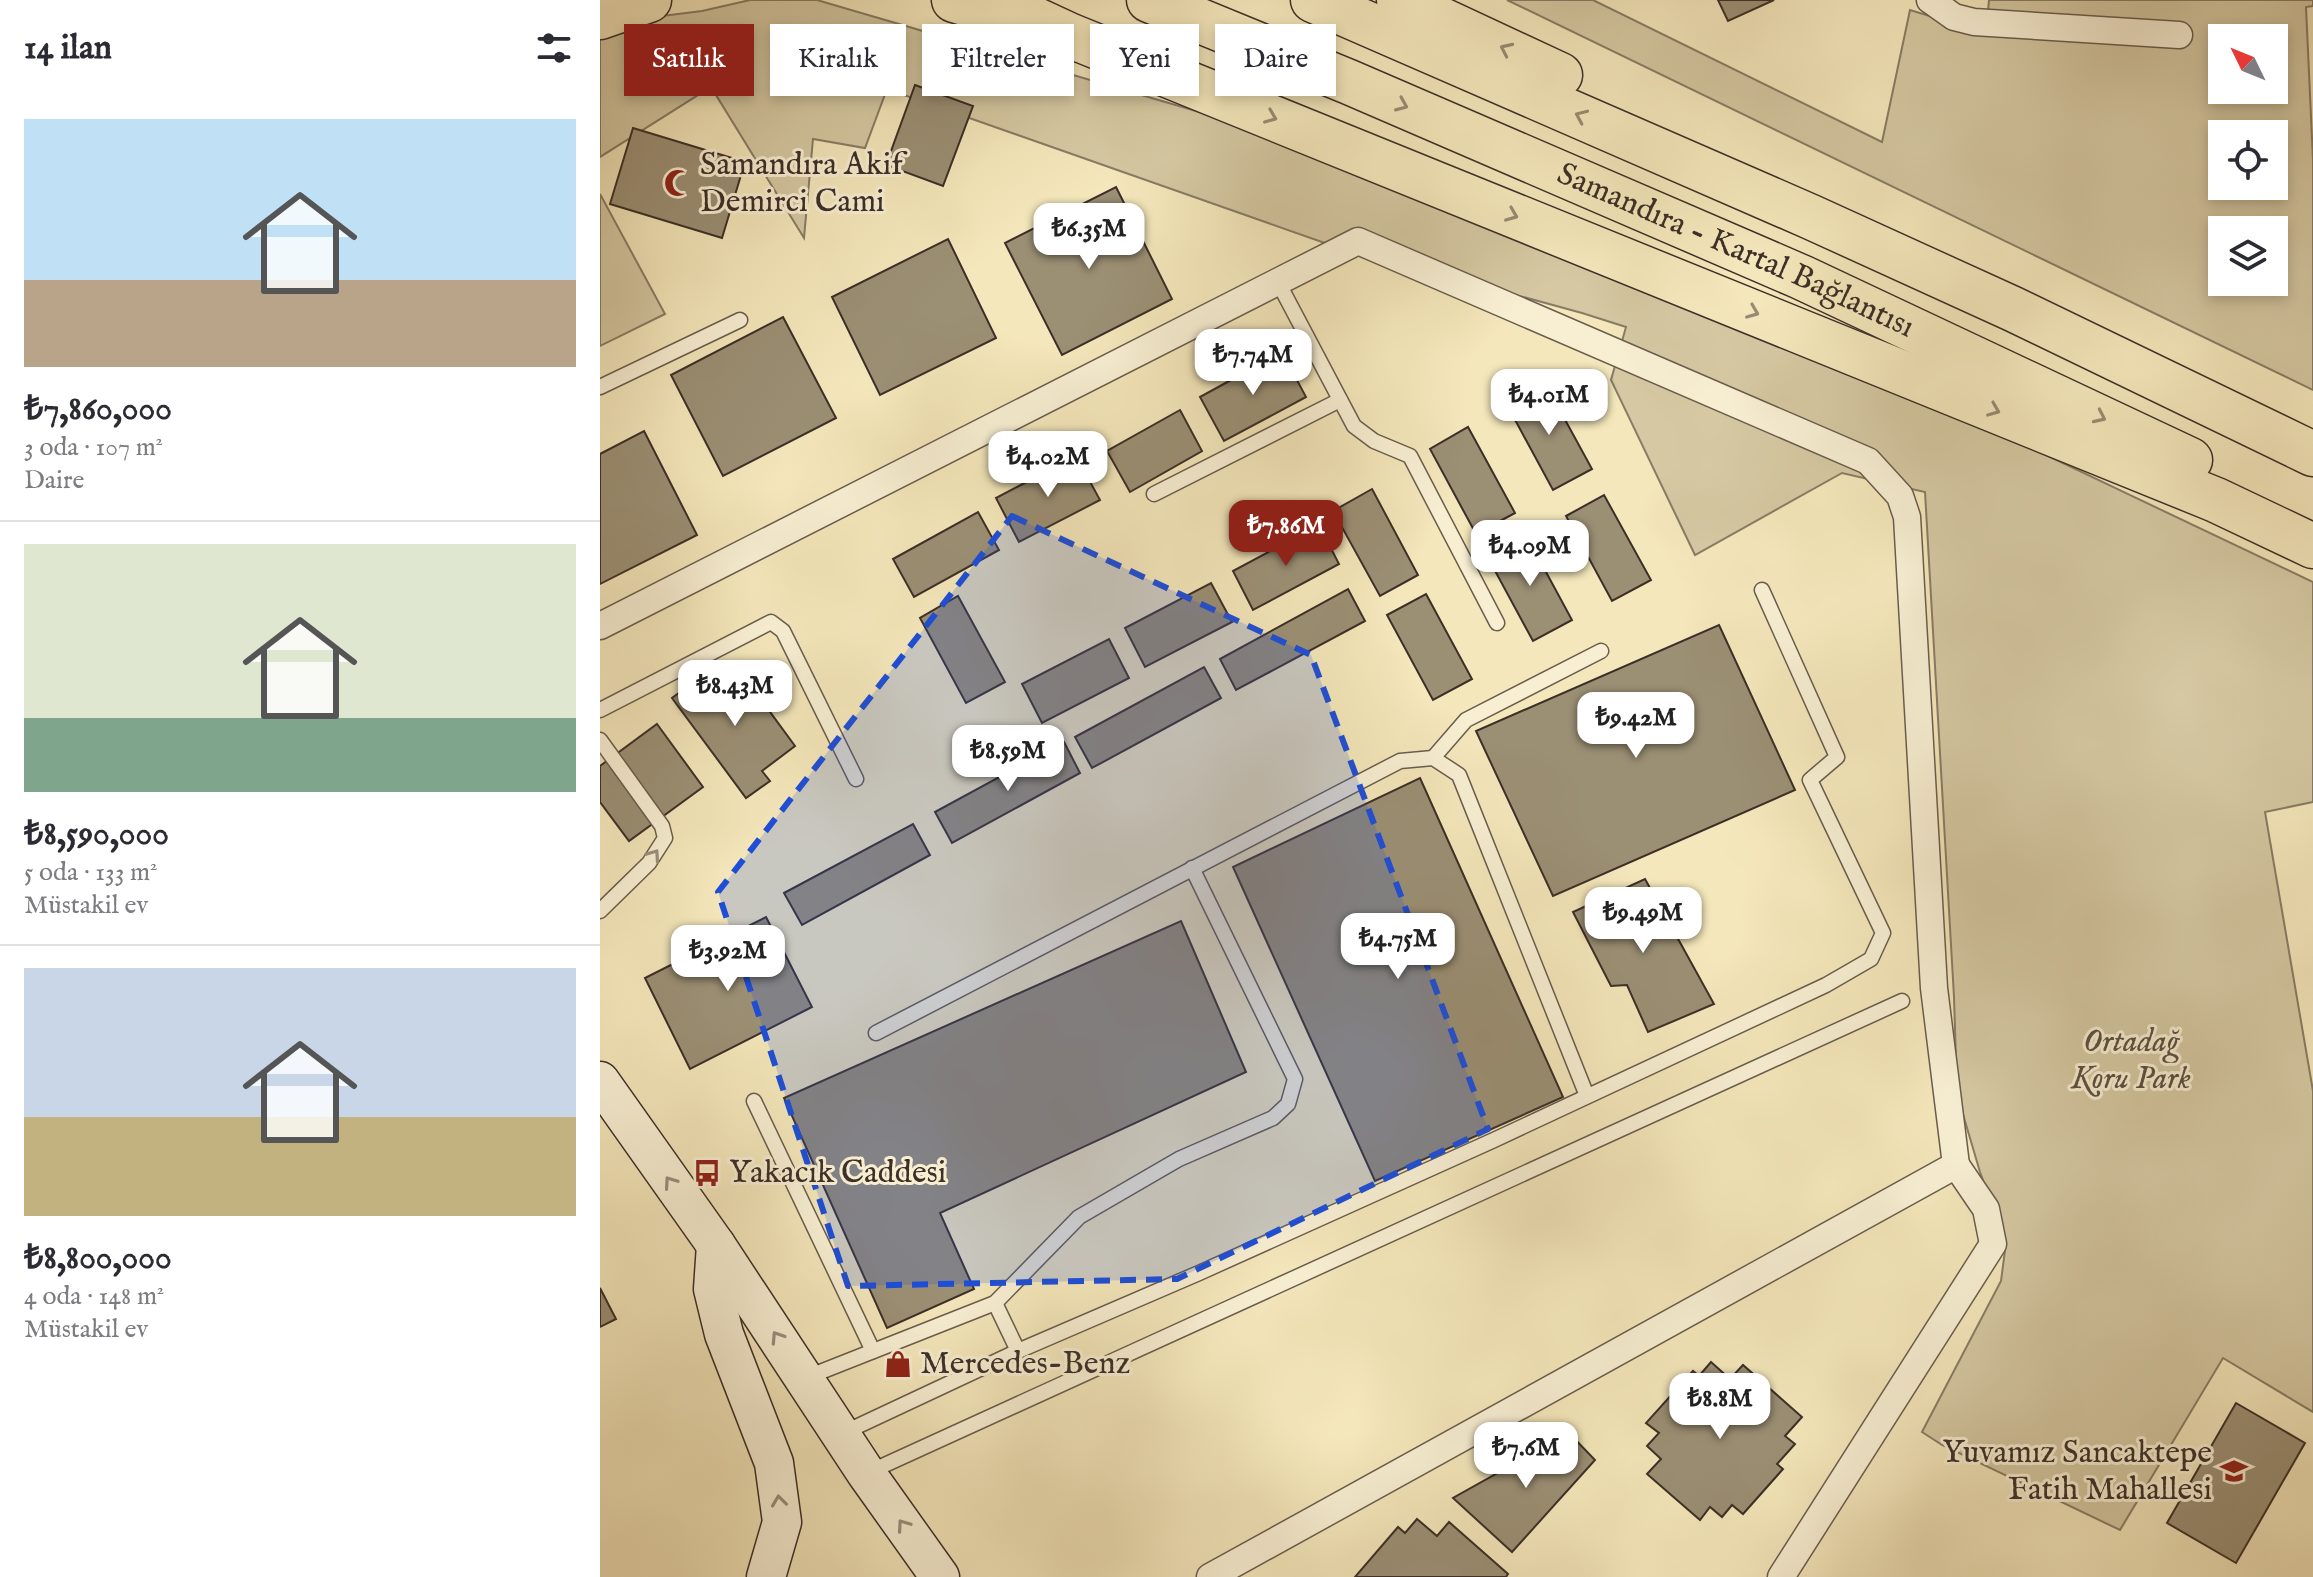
<!DOCTYPE html>
<html lang="tr">
<meta charset="utf-8">
<style>
:root{--surface:#fff;--page:#f2f2f3;--text:#2b2b33;--muted:#7c7c81;--line:#e1e1e2;--accent:#8f2418}
body{margin:0;font-family:"IM FELL English",serif;background:var(--page);color:var(--text);height:100vh;display:flex;flex-direction:column;font-size:30px;white-space:nowrap}
*{box-sizing:border-box;margin:0}
p{font-size:26px;color:var(--muted)}
.icon{flex:none;width:44px;height:44px;fill:none;stroke:currentColor;stroke-width:2;stroke-linecap:round;stroke-linejoin:round}
.map{position:relative;flex:1;overflow:hidden}
.drawer{display:flex;flex-direction:column;background:var(--surface);width:600px}
.drawer>*{flex:none}
.top-card{position:absolute;left:24px;top:24px;width:760px;height:72px;display:flex;gap:16px}
.needle{width:52px;rotate:313deg}
.tools{position:absolute;left:1608px;top:24px;display:grid;gap:16px}
.tools a{display:grid;place-items:center;width:80px;height:80px;border-radius:0px;background:var(--surface);box-shadow:0 4px 12px #0003;font-size:40px}
.price{position:absolute;translate:-50% -68px;padding:0 18px;border-radius:16px;background:#fff;color:#222;font-size:26px;line-height:52px;filter:drop-shadow(0 2px 4px #0008)}
.price::after{content:'';position:absolute;left:50%;top:48px;width:24px;height:18px;margin-left:-12px;background:inherit;clip-path:polygon(0 0,100% 0,50% 100%)}
.price.selected{background:var(--accent);color:#fff}
ul{padding:0;list-style:none}
li{display:grid;align-content:center;gap:16px;height:424px;padding:0 24px}
li+li{border-top:2px solid var(--line)}
li span{display:grid;place-items:center;height:248px;border-radius:0px;color:#555}
li>.icon{margin-inline-start:auto}
span .icon{width:144px;height:144px;fill:#fffc;stroke-width:1}
li b{font-size:34px}
h2{display:flex;justify-content:space-between;align-items:center;height:96px;padding:0 24px;font-size:34px}
.chip{padding:0 28px;border-radius:0px;background:var(--surface);box-shadow:0 4px 12px #0003;font-size:28px;line-height:72px}
.chip.selected{background:var(--accent);color:#fff}
main{display:flex;flex:1;min-height:0}
.map>svg:first-child{display:block}
.green{fill:#d5c8a2;stroke:#887c65;stroke-width:2;fill-rule:evenodd}
.building{fill:#9b8f74;stroke:#3b2f28;stroke-width:2}
.lines{fill:none;stroke-linecap:round;stroke-linejoin:round}
.service-casing{stroke:#695d4d;stroke-width:17}
.minor-casing{stroke:#695d4d;stroke-width:29}
.secondary-casing{stroke:#3b2f28;stroke-width:41}
.motorway-casing{stroke:#3b2f28;stroke-width:47}
.service{stroke:#f8efd3;stroke-width:14}
.minor{stroke:#f8efd3;stroke-width:26}
.secondary{stroke:#f8efd3;stroke-width:38}
.motorway{stroke:#f4e7bb;stroke-width:44}
.oneway{stroke:#988b72}
.oneway2{stroke:#9a8f7e}
.marked{fill:#1d4ed8;fill-opacity:0.2;stroke:#1d4ed8;stroke-width:6;stroke-dasharray:16 10;stroke-linejoin:round}
.labels{text-anchor:middle;dominant-baseline:central;stroke-width:6;stroke-linejoin:round;paint-order:stroke}
.poi-label{font-size:32px;fill:#3b2f28;stroke:#f8efd3;text-anchor:start}
.street-label{font-size:32px;fill:#3b2f28;stroke:#f8efd3}
.park-label{font-size:32px;font-style:italic;fill:#5a4e40;stroke:#f8efd3}
</style>
<main>
<section class="drawer">
<h2>14 ilan<svg class="icon" aria-label="filters" viewBox="0 0 24 24"><path d="M4 7h16M4 17h16"/><circle cx="9" cy="7" r="2"/><circle cx="15" cy="17" r="2"/></svg></h2>
<ul>
<li><span style="background:linear-gradient(#bfe0f5 65%,#b9a48a 0)"><svg class="icon" aria-label="home" viewBox="0 0 24 24"><path d="M3 11l9-7 9 7M6 9v11h12V9"/></svg></span><div><b>₺7,860,000</b><p>3 oda · 107 m²</p><p>Daire</p></div></li>
<li><span style="background:linear-gradient(#dfe7d0 70%,#7fa58c 0)"><svg class="icon" aria-label="home" viewBox="0 0 24 24"><path d="M3 11l9-7 9 7M6 9v11h12V9"/></svg></span><div><b>₺8,590,000</b><p>5 oda · 133 m²</p><p>Müstakil ev</p></div></li>
<li><span style="background:linear-gradient(#c9d6e8 60%,#c2b280 0)"><svg class="icon" aria-label="home" viewBox="0 0 24 24"><path d="M3 11l9-7 9 7M6 9v11h12V9"/></svg></span><div><b>₺8,800,000</b><p>4 oda · 148 m²</p><p>Müstakil ev</p></div></li>
</ul>
</section>
<div class="map">
<svg width="1713" height="1577" viewBox="0 0 1713 1577">
<rect width="100%" height="100%" fill="#f4e7bb"/>
<filter id="stains"><feTurbulence type="fractalNoise" baseFrequency=".0025" numOctaves="4"/><feColorMatrix values="0 0 0 0 .2 0 0 0 0 .09 0 0 0 0 .02 0 0 0 .5 -.17"/></filter>
<radialGradient id="worn" r=".72"><stop offset=".6" stop-color="#630" stop-opacity="0"/><stop offset="1" stop-color="#630" stop-opacity=".3"/></radialGradient>
<g class="green">
<path d="M150,0H217L637,123L1248,361L1713,582V802L1665,812L1713,1091V1412L1623,1358L1520,1530L1342,1445L1322,1432L1401,1281L1406,1243L1380,1172L1357,1094L1354,997L1325,492L1242,473L1095,555L1011,380L1026,327L982,313L722,242L287,89L265,148L213,139L204,238L111,87L0,157V38L30,20L102,11Z"/>
<path d="M907,0H993L1282,142L1310,10L1386,33L1389,0H1713V6L1706,7L1713,160V390ZM1622,38H1674V90H1622ZM1622,134H1674V186H1622ZM1622,230H1674V282H1622Z"/>
<path d="M0,194L65,314L0,346Z"/>
</g>
<g class="building">
<path d="M1118,0H1174L1128,21Z"/>
<path d="M315,85L373,106L343,186L286,165Z"/>
<path d="M33,128L145,162L122,238L10,204Z"/>
<path d="M516,187L572,299L462,355L405,243Z"/>
<path d="M348,239L396,338L280,395L232,297Z"/>
<path d="M183,317L236,418L123,476L71,375Z"/>
<path d="M682,352L706,397L624,441L600,397Z"/>
<path d="M945,383L992,469L953,490L907,405Z"/>
<path d="M580,410L602,451L530,492L507,451Z"/>
<path d="M868,427L915,513L876,534L830,449Z"/>
<path d="M44,431L97,535L0,584V454Z"/>
<path d="M476,456L500,500L419,542L396,498Z"/>
<path d="M772,489L818,575L780,596L733,511Z"/>
<path d="M1004,495L1051,580L1012,601L966,516Z"/>
<path d="M378,512L399,550L314,597L293,559Z"/>
<path d="M719,525L739,564L653,610L633,571Z"/>
<path d="M926,535L972,620L933,641L887,556Z"/>
<path d="M611,583L632,622L545,667L525,628Z"/>
<path d="M748,589L765,621L636,690L620,659Z"/>
<path d="M826,594L872,679L833,700L787,615Z"/>
<path d="M358,596L405,682L366,703L320,618Z"/>
<path d="M1119,625L1195,790L953,896L876,731Z"/>
<path d="M509,639L529,678L442,723L422,684Z"/>
<path d="M604,667L621,698L492,768L475,737Z"/>
<path d="M109,671L151,686L195,746L162,771L170,781L146,798L72,698Z"/>
<path d="M57,724L103,787L29,841L0,802V766Z"/>
<path d="M464,742L480,773L352,843L335,812Z"/>
<path d="M820,778L963,1097L775,1181L633,867Z"/>
<path d="M313,824L330,855L202,925L184,893Z"/>
<path d="M1045,879L1114,1004L1048,1032L1027,985L1011,986L973,912Z"/>
<path d="M166,917L212,1007L90,1069L45,978Z"/>
<path d="M581,921L646,1072L340,1213L374,1289L287,1328L184,1098Z"/>
<path d="M0,1288L16,1319L0,1327Z"/>
<path d="M1111,1362L1130,1379L1143,1365L1202,1417L1185,1436L1195,1444L1177,1464L1183,1469L1143,1514L1132,1505L1122,1517L1110,1507L1100,1520L1047,1474L1061,1459L1047,1446L1059,1433L1046,1423L1093,1371L1099,1376Z"/>
<path d="M1636,1403L1705,1443L1636,1563L1567,1523Z"/>
<path d="M969,1433L995,1460L912,1552L853,1498Z"/>
<path d="M817,1519L837,1536L849,1522L908,1574L906,1577H755L798,1527L805,1533Z"/>
</g>
<g class="lines">
<g class="service-casing">
<g id="service">
<path d="M678,282L754,426L774,441L810,456L897,623"/>
<path d="M0,387L140,320"/>
<path d="M554,494L740,400"/>
<path d="M0,710L171,622L183,631L256,779"/>
<path d="M0,740L62,826L65,838L49,863L0,911"/>
<path d="M833,758L866,720L1001,651"/>
<path d="M276,1033L800,761L833,758L859,775L987,1096"/>
<path d="M154,1101L273,1351"/>
<path d="M395,1303L418,1351"/>
<path d="M205,1378L395,1303L479,1217L579,1159L673,1118L688,1104L695,1079L592,868"/>
<path d="M241,1434L418,1351L599,1273L894,1140L1226,985L1271,959L1283,933L1210,780L1237,757L1162,590"/>
<path d="M267,1473L1302,1001"/>
</g>
</g>
<g class="minor-casing">
<g id="minor">
<path d="M1330,0L1354,17L1374,22L1579,35"/>
<path d="M0,626L758,241L1268,461L1300,496L1307,517L1334,988L1356,1165L610,1577"/>
<path d="M1181,1577L1393,1244L1386,1209L1356,1165"/>
</g>
</g>
<g class="secondary-casing">
<g id="secondary">
<path d="M0,1081L116,1245L266,1473L340,1577"/>
<path d="M116,1245L113,1289L124,1334L174,1463L182,1522L166,1577"/>
</g>
</g>
<g class="motorway-casing">
<g id="motorway">
<path d="M354,0L420,20"/>
<path d="M393,0L471,36L1616,500L1713,546"/>
<path id="s1" d="M549,0L749,82L1201,277L1590,460"/>
<path d="M713,0L1211,217L1413,309L1713,454"/>
<path d="M799,0L960,75"/>
<path d="M0,17L49,0"/>
</g>
</g>
<use href="#service" class="service"/>
<use href="#minor" class="minor"/>
<use href="#secondary" class="secondary"/>
<use href="#motorway" class="motorway"/>
</g>
<defs><path id="oneway-chevron" d="M-2-3.5L2.5 0L-2 3.5" fill="none" stroke-width="1.6" stroke-linecap="round" stroke-linejoin="round" transform="scale(2)"/></defs>
<g class="oneway">
<use href="#oneway-chevron" transform="translate(906 49) rotate(-155)"/>
<use href="#oneway-chevron" transform="translate(802 105) rotate(23)"/>
<use href="#oneway-chevron" transform="translate(981 116) rotate(-156)"/>
<use href="#oneway-chevron" transform="translate(671 117) rotate(22)"/>
<use href="#oneway-chevron" transform="translate(912 215) rotate(22)"/>
<use href="#oneway-chevron" transform="translate(1153 312) rotate(22)"/>
<use href="#oneway-chevron" transform="translate(1394 410) rotate(22)"/>
<use href="#oneway-chevron" transform="translate(1500 417) rotate(25)"/>
</g>
<g class="oneway2">
<use href="#oneway-chevron" transform="translate(54 855) rotate(-55)"/>
<use href="#oneway-chevron" transform="translate(70 1182) rotate(-125)"/>
<use href="#oneway-chevron" transform="translate(177 1337) rotate(-123)"/>
<use href="#oneway-chevron" transform="translate(179 1501) rotate(-97)"/>
<use href="#oneway-chevron" transform="translate(303 1525) rotate(-125)"/>
</g>
<path class="marked" d="M412,516L711,655L888,1129L577,1279L248,1286L118,892Z"/>
<defs>
<g id="mosque-bare" transform="scale(2.16)"><path d="M3.5-4.9A6 6 0 1 0 3.5 4.9A5 5 0 1 1 3.5-4.9Z" fill="#8f2418" stroke="#f8efd3" stroke-width="2.5" paint-order="stroke"/></g>
<g id="bus-bare" transform="scale(2.16)"><path d="M-5-6H5V4H4V6H2V4H-2V6H-4V4H-5ZM-3.5-4V0h7V-4ZM-3.5 1.2v1.5H-2V1.2ZM2 1.2v1.5H3.5V1.2Z" fill="#8f2418" stroke="#f8efd3" stroke-width="2.5" paint-order="stroke"/></g>
<g id="shop-bare" transform="scale(2.16)"><path d="M-5-2.5h2.3a2.7 3.5 0 0 1 5.4 0H5L5.5 6h-11ZM-1.5-2.5h3a1.5 2.3 0 0 0-3 0Z" fill="#8f2418" stroke="#f8efd3" stroke-width="2.5" paint-order="stroke"/></g>
<g id="school-bare" transform="scale(2.16)"><path d="M0-5L7-2L0 1L-7-2ZM-4 1L0 2.5L4 1V4Q0 6-4 4Z" fill="#8f2418" stroke="#f8efd3" stroke-width="2.5" paint-order="stroke"/></g>
</defs>
<g fill-rule="evenodd">
<use href="#mosque-bare" x="78" y="183"/>
<use href="#bus-bare" x="107" y="1173"/>
<use href="#shop-bare" x="298" y="1364"/>
<use href="#school-bare" x="1634" y="1471"/>
</g>
<g class="labels">
<g class="poi-label">
<text x="100" y="165">Samandıra Akif<tspan x="100" dy="37">Demirci Cami</tspan></text>
<text x="129" y="1173">Yakacık Caddesi</text>
<text x="320" y="1364">Mercedes-Benz</text>
<text x="1612" y="1453" text-anchor="end">Yuvamız Sancaktepe<tspan x="1612" dy="37">Fatih Mahallesi</tspan></text>
</g>
<g class="street-label">
<text stroke="none"><textPath href="#s1" startOffset="638">Samandıra - Kartal Bağlantısı</textPath></text>
</g>
<g class="park-label">
<text x="1531" y="1042">Ortadağ<tspan x="1531" dy="37">Koru Park</tspan></text>
</g>
</g>
<rect width="100%" height="100%" filter="url(#stains)"/>
<rect width="100%" height="100%" fill="url(#worn)"/>
</svg>
<div class="tools">
<a><svg class="needle" viewBox="-14 -14 28 28"><path d="M0-13l5 13h-10z" fill="#e53935"/><path d="M0 13l5-13h-10z" fill="#7c7c81"/></svg></a>
<a><svg class="icon" aria-label="locate" viewBox="0 0 24 24"><circle cx="12" cy="12" r="6"/><path d="M12 2v4M12 18v4M2 12h4M18 12h4"/></svg></a>
<a><svg class="icon" aria-label="layers" viewBox="0 0 24 24"><path d="M12 4l9 5-9 5-9-5zM3 14l9 5 9-5"/></svg></a>
</div>
<b class="price" style="left:489px;top:271px">₺6.35M</b>
<b class="price" style="left:653px;top:397px">₺7.74M</b>
<b class="price" style="left:949px;top:437px">₺4.01M</b>
<b class="price" style="left:448px;top:499px">₺4.02M</b>
<b class="price selected" style="left:686px;top:568px">₺7.86M</b>
<b class="price" style="left:930px;top:588px">₺4.09M</b>
<b class="price" style="left:135px;top:728px">₺8.43M</b>
<b class="price" style="left:1036px;top:760px">₺9.42M</b>
<b class="price" style="left:408px;top:793px">₺8.59M</b>
<b class="price" style="left:1043px;top:955px">₺9.49M</b>
<b class="price" style="left:798px;top:981px">₺4.75M</b>
<b class="price" style="left:128px;top:993px">₺3.92M</b>
<b class="price" style="left:1120px;top:1441px">₺8.8M</b>
<b class="price" style="left:926px;top:1490px">₺7.6M</b>
<div class="top-card">
<a class="chip selected">Satılık</a>
<a class="chip">Kiralık</a>
<a class="chip">Filtreler</a>
<a class="chip">Yeni</a>
<a class="chip">Daire</a>
</div>
</div>
</main>
